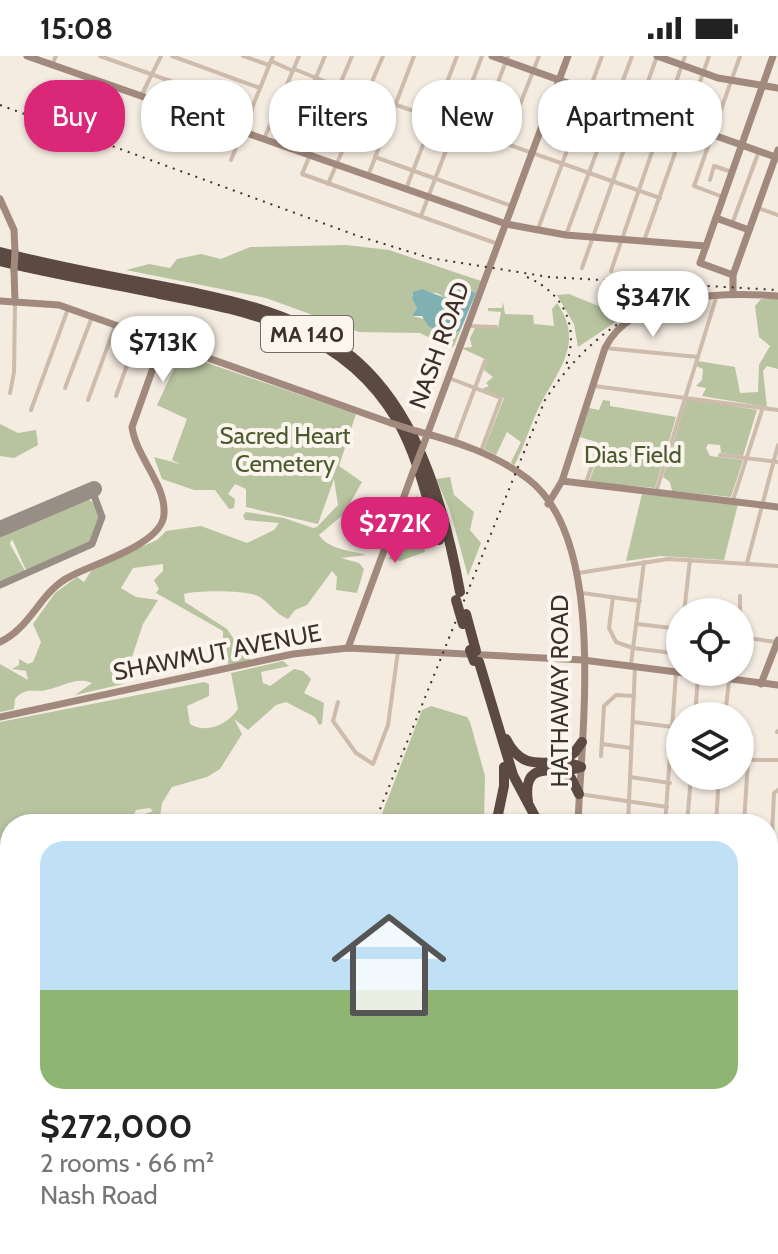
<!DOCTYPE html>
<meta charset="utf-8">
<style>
:root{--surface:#fff;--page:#f2f2f2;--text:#222;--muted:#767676;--line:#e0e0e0;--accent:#db2777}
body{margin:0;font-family:Cabin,sans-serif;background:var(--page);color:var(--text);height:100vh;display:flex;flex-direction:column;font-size:30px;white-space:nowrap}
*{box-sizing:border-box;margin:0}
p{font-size:26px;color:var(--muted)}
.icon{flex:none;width:44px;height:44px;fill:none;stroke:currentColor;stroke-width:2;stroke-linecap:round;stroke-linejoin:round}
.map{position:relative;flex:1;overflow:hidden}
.side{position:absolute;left:0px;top:758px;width:778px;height:440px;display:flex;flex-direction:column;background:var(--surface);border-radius:32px 32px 0 0;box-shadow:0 2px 6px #0004}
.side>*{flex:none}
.guide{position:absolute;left:24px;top:24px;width:730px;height:72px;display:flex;gap:16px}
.fabs{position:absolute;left:666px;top:542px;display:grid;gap:16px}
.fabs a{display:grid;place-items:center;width:88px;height:88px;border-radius:50%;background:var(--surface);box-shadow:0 2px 6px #0004;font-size:40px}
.price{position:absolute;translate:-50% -68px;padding:0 18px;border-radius:28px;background:#fff;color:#222;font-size:26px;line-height:52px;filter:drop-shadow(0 2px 4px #0008)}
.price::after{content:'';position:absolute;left:50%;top:48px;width:24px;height:18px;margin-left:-12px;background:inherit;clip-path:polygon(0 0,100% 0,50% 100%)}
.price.active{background:var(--accent);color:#fff}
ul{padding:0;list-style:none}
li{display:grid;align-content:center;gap:16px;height:424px;padding:0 40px}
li+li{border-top:2px solid var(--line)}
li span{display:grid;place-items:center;height:248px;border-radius:24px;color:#555}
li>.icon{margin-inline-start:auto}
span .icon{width:144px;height:144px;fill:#fffc;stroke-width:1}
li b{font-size:34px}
.chip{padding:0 28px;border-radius:32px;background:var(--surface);box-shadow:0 2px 6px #0004;font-size:28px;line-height:72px}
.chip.active{background:var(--accent);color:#fff}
.status{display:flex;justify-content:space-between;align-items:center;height:56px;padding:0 40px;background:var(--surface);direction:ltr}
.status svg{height:22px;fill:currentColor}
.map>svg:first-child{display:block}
.green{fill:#b8c4a0}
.water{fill:#7fb0b2}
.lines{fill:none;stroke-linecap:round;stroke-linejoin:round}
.river{stroke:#7fb0b2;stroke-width:5}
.taxiway{stroke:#988e86;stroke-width:7}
.runway{stroke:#988e86;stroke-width:16}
.street{stroke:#cdbbac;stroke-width:4}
.secondary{stroke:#a18a7d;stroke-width:7}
.highway{stroke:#5c4a42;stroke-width:10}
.rail{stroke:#3b302b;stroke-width:2;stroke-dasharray:2 6;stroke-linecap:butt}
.secondary-bridge{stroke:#a18a7d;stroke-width:7}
.highway-bridge{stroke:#5c4a42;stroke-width:10}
.labels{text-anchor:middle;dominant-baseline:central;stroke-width:8;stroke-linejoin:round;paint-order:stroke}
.shield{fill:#fbf5ee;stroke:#756b66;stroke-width:2}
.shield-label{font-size:22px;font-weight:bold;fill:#3b302b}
.street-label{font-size:24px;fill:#3b302b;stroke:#fbf5ee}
.park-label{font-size:24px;fill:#4a5a2e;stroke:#fbf5ee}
</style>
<div class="status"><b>15:08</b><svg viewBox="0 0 49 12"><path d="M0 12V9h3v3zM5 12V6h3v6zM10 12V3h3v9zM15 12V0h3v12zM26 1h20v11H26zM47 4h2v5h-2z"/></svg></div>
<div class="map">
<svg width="778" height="1198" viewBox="0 0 778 1198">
<rect width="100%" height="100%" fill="#f4ebe1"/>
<g class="green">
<path d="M346,189L389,194L481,225L476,237L458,230L447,236L445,242L437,237L413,236L412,243L417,252L412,260L428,264L429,271L451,278L460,275L454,290L450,292L420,277L359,276L266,242L126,214L149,208L170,212L177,203L201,198L221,203L250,191Z"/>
<path d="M680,234L629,257L578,291L574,268L557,239L569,238L606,253L641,235Z"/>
<path d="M761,243H778V313L767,310L763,315L767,351L702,340L706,332L696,330L702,324L703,313L696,310L698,305L735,311L740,337L758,336L759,309L770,290L759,281L755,250Z"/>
<path d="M503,246L505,258L533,259L534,268L554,270L552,253L557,247C585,287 558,314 539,351C530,370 524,391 514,410L511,406L521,386L507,376L496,399L484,393L504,342L482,333L489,330L486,327L493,321L484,314L487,304L461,292L472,291L470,282L475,272H498L501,256L488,255V252H502Z"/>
<path d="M181,298L356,358L339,410L362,426L344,458L319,479C329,494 350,494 366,499L341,502L359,507L364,513L357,537L336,534L337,521L332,515L307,549L295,554L288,563C275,558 270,547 258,540C247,534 196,534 184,538L185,546L227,573L239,591L251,597L250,605L229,609L223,595V575L156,537L159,533L154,524L163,515V508L133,512L121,532L136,541L158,544L143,568L123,628L75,639L92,627C75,620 61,632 46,634C33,637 26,630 15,643L14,653L0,656V608L28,624L26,615L12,613L19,609V603L28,608L33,606L41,586L33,568L55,537L77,521L84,526L93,512L157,484L166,475L201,470L247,487L274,474L279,467L245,464L243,459L246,456L284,462L313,472L317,471L338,449L334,423L318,468L246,451V433L235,428L228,438L235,443L234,452L229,453L215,434H194L162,423L154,401L180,408L172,404L187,363L157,349Z"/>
<path d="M687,342L757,354L743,400L721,397L720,389L708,388L706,392L710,400L743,404L731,441L672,435L670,426L663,421Z"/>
<path d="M603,344L610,345V350L676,361L655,432L589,426L603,388L580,381L589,352L599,354Z"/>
<path d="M0,368L18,377L36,374L38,389L14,402L0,400Z"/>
<path d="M450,421L454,439L474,456L470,474L481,487L468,520L450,455L436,423Z"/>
<path d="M642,438L738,448L724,504L661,500L626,505Z"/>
<path d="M417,439L425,496L400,505L389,503Z"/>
<path d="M85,441L95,448L99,461L89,486L26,514L12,483L10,488L25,515L0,526V478Z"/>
<path d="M283,605L289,610L261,616L263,627L270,630L294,613L303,615L311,623L304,637L324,647L322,668L319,669L315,661L286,646L276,649L248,674L234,663L242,678L220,713L207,721L172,731L162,747L159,768H135L145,758L153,755L150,752L136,754L130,768H10V893L0,904V828L5,825L0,823V666L204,626L209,628V640L187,650L190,668C207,678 227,669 238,653L231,617Z"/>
<path d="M431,650L467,661L470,666L485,720L484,768H378L422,654Z"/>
<path d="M10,900V1043L0,1045V910Z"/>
<path d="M0,1052H10V1158L0,1137Z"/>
<path d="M99,1188H187L183,1198H114Z"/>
<path d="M239,1188H491L484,1198H272Z"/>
</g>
<path class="water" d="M458,230L476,237L460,275L447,278L429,271L422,260H412L417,252L412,243L413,236L422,233L445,242L447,236Z"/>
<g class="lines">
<g class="river">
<path d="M0,1135L4,1139L10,1137"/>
<path d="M45,1188L46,1198"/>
</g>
<path class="taxiway" d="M0,529L92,488L102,461L92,434"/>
<path class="runway" d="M0,473L94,433"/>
<g class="street">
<path d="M100,0L252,54"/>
<path d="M172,0L260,32"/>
<path d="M243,0L269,9"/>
<path d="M352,0L302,118L498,188"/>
<path d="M271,5L293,15"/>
<path d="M52,9L56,0"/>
<path d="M294,13L339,31"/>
<path d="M340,29L660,142"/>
<path d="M141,40L161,0"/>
<path d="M478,78L508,0"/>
<path d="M264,83L299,0"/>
<path d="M505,87L539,0"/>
<path d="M287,90L325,0"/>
<path d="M375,101L512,150"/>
<path d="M231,104L273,0"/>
<path d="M368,120L414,0"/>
<path d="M710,124L714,110L732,116"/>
<path d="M328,128L383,0"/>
<path d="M406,133L457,0"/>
<path d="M723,141L694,130L740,0"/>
<path d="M758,152L778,159"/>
<path d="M421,160L482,0"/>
<path d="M732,168L759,95"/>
<path d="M538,173L602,0"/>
<path d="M566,179L632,0"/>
<path d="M644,185L709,0"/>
<path d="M582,212L657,0"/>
<path d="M611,215L685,0"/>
<path d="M468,270L496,271"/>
<path d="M605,292L698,301"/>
<path d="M449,322L501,342L481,395"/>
<path d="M594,330L778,354"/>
<path d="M65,332L92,261"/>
<path d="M10,337L14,316L15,246"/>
<path d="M116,340L138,278"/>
<path d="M88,344L115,270"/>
<path d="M31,354L68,253"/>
<path d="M455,385L485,305"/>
<path d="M720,399L778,406"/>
<path d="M586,427L599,389"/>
<path d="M656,436L717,239"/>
<path d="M733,444L763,351"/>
<path d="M747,507L778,389"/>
<path d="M578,517L668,503L778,510"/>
<path d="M582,537L640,545"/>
<path d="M613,541L609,572L616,586L633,592L680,598"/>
<path d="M684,556L690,504"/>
<path d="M740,560V540"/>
<path d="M637,568L680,573"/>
<path d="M740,581L776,586"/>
<path d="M631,608L644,506"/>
<path d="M338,646L333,665L356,697L373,708L388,669L398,595"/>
<path d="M695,660L698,620"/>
<path d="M725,660L730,616"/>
<path d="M633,666L673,671"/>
<path d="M777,676L778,675"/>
<path d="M602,688L631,692"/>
<path d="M601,700L604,650L616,639L634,640"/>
<path d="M740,704H778"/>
<path d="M630,721L670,727"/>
<path d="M579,738L667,751"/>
<path d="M579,763L620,768"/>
<path d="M628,768L635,611"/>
<path d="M665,768L676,617"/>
<path d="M687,768L691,720"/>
<path d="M716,768L719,720"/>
<path d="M744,768L748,704"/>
<path d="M768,801L778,799"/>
<path d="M771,801L774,737L778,734"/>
<path d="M773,1003V1026L778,1030"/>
<path d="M768,1109L769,1108"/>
<path d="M768,1144H778"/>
<path d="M768,1173L778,1172"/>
<path d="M661,1188L663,1198"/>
<path d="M759,1188V1198"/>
</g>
<g class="secondary">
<path d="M27,0L506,168L566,179L706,190"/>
<path d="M492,0L778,102"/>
<path d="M657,0L718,22L778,32"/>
<path d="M0,143L14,174L15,196"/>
<path d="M716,162L749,174"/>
<path d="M14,214L15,246"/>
<path d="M733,219L700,207L773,0"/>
<path d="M733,237V219L778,94"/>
<path d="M0,245L59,249L391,367"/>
<path d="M416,375C455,385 495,398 528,423C608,484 581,678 578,768"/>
<path d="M423,390L568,0"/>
<path d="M562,425L778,451"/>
<path d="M548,448L562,425L605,292C632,237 727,236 778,240"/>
<path d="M0,586C32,571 40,535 71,520C95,507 163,488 164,458C166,428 136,401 132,371L162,287"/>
<path d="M348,592L413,416"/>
<path d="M761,628L778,584"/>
<path d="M0,661L293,598L348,592L583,604L778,629"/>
<path d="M768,1059L778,1057"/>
<path d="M624,1188L626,1198"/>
</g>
<g class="highway">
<path d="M0,196C258,263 402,215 460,536"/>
<path d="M0,205C53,218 107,227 160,238C254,256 345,275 397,364C418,401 427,443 439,484"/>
<path d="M466,558L476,595"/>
<path d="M479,606L513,719L539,768"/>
<path d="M506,683C526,723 552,697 581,711"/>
<path d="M560,707L574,697L582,686"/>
<path d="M560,714L571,722L579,738"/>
<path d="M528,746C521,699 559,721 581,711"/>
<path d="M496,768L504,730V711"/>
<path d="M768,825L778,822"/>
<path d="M768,840L774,853L768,873"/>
<path d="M768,893L778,878"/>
<path d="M768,925L778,932"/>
<path d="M768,934L778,945"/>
<path d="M768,981L778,970"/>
<path d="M768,988L778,986"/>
<path d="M531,1198L539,1188"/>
</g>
<g class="rail">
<path d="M0,49L358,180L430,202L549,221L778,234"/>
<path d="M527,221C566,238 580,273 565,312"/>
<path d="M374,768L545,344C582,287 629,252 694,233"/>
<path d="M203,1198L207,1188"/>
</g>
<g class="secondary-bridge">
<path d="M14,214L15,196"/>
<path d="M391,367L416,375"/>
<path d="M413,416L423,390"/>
</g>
<g class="highway-bridge">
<path d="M456,544L463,568"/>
<path d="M470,594L474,605"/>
</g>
</g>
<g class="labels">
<rect class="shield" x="261" y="260" width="92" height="36" rx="6"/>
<g class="shield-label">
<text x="307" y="278">MA 140</text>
</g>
<g class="street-label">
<text transform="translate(439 289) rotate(-70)">NASH ROAD</text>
<text transform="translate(217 596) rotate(-11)">SHAWMUT AVENUE</text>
<text transform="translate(559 635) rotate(-90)">HATHAWAY ROAD</text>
</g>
<g class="park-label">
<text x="285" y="379">Sacred Heart<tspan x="285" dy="28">Cemetery</tspan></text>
<text x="633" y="398">Dias Field</text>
</g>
</g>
</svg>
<div class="fabs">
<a><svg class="icon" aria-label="locate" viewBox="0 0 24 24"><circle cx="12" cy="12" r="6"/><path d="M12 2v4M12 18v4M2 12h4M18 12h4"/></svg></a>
<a><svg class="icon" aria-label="layers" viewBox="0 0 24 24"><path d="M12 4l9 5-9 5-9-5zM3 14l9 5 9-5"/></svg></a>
</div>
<b class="price" style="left:653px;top:283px">$347K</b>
<b class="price" style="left:163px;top:328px">$713K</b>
<b class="price active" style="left:395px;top:509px">$272K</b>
<div class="guide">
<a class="chip active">Buy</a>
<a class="chip">Rent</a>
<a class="chip">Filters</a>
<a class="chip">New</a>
<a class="chip">Apartment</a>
</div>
<section class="side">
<ul>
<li><span style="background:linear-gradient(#bfe0f5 60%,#8fb573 0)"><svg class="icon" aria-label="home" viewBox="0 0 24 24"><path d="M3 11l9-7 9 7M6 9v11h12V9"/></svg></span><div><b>$272,000</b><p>2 rooms · 66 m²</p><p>Nash Road</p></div></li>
</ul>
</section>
</div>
